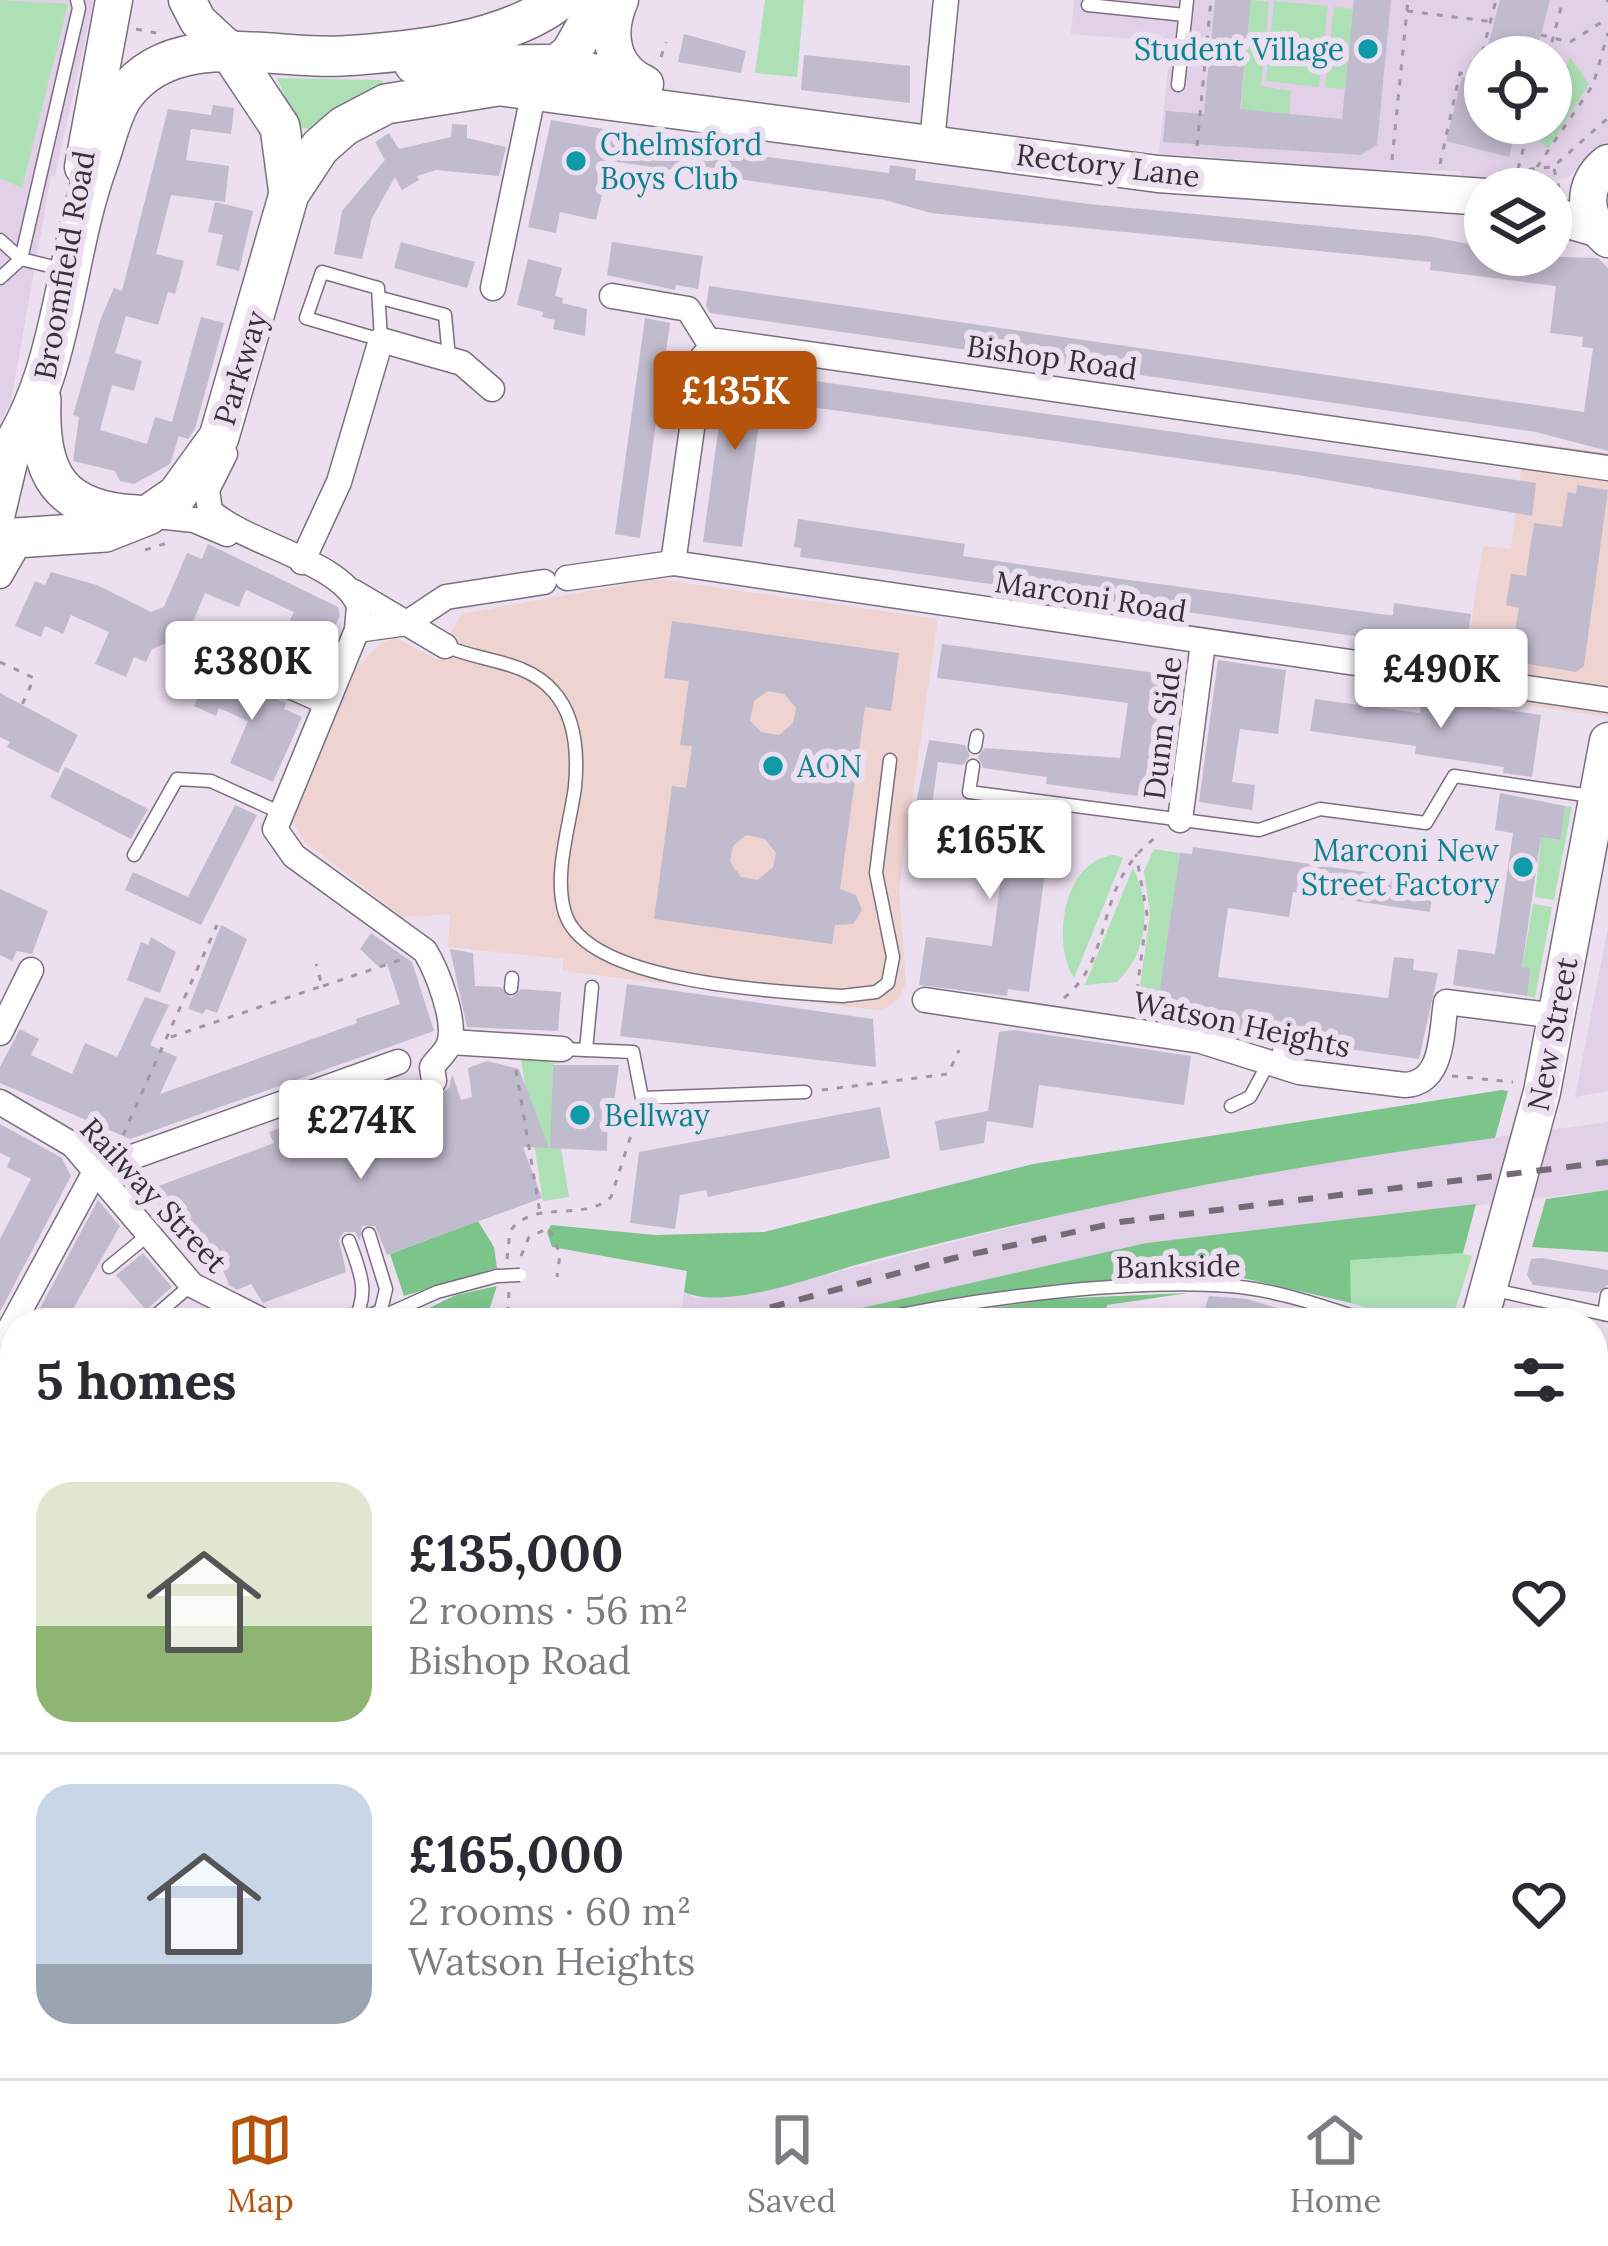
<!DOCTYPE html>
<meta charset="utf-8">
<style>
:root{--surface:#fff;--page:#f2f2f3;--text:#2b2b33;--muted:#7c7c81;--line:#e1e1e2;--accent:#b45309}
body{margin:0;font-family:Lora,serif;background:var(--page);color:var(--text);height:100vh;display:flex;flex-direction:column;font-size:45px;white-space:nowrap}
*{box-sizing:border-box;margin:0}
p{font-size:39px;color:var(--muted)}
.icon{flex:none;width:66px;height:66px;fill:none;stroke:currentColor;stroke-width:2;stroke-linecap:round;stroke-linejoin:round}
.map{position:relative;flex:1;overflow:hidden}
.panel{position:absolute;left:0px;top:1308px;width:1608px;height:771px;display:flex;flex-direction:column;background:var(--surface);border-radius:48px 48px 0 0;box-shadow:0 6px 18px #0003}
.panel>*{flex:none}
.fabs{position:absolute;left:1464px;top:36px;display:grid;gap:24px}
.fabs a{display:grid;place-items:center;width:108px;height:108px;border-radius:50%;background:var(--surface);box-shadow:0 6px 18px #0003;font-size:60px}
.price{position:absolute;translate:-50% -102px;padding:0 27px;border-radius:12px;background:#fff;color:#222;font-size:39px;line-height:78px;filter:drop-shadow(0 3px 6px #0008)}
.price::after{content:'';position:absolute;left:50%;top:72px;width:36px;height:27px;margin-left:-18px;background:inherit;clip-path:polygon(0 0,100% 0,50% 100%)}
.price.current{background:var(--accent);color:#fff}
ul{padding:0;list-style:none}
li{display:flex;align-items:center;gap:36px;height:300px;padding:0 36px}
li+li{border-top:3px solid var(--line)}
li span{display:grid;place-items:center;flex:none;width:336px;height:240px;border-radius:36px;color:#555}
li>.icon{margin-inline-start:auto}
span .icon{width:144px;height:144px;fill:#fffc;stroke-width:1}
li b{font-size:51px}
h2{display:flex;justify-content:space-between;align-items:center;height:144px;padding:0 36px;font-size:51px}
.tab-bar{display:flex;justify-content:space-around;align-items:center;height:168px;border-top:3px solid var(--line);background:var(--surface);font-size:33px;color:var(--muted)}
.tab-bar a{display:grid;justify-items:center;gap:6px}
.tab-bar .current{color:var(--accent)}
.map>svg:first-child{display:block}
.commercial{fill:#eed3d0}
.built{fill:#e1d0e7;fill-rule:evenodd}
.green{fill:#ade0b5}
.forest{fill:#7cc58a}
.building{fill:#c1bbce;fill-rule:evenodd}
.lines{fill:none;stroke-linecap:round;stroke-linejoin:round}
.lane-casing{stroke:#7a6f7e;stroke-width:15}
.street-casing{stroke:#7a6f7e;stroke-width:27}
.secondary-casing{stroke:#7a6f7e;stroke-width:39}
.primary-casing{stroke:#7a6f7e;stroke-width:42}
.path{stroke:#a096a3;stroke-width:3;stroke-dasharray:6 9;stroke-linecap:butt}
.lane{stroke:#fff;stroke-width:12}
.street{stroke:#fff;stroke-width:24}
.secondary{stroke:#fff;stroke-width:36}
.primary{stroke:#fff;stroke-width:39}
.rail{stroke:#736c76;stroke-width:6;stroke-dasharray:15 15;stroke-linecap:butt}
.lane-bridge-casing{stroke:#7a6f7e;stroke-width:15;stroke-linecap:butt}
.lane-bridge{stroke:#fff;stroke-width:12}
.culture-dot{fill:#0f9aa8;stroke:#ecdff0;stroke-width:4.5}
.labels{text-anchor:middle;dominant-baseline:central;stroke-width:12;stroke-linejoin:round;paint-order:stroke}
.culture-label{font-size:30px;fill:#0d838f;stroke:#ecdff0;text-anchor:start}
.street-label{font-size:30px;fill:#353137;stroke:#ecdff0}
</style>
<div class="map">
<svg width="1608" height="2078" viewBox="0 0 1608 2078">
<rect width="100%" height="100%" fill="#ecdff0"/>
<g class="commercial">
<path d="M1525,441L1608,453V717L1460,696L1483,546L1511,549Z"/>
<path d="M657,579L938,619L899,890L906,983L899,998L882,1011L563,971V959L448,947L450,914L402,917L304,841L293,820L357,667L382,642L396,638L437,660L461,614Z"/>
</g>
<g class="built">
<path d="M0,0H94L55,176H51L11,401L0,421Z"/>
<path d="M1074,0H1608V146L1567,178L1506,186L1462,185L1461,171L1366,170L1159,153L1171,42L1071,34ZM1485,57H1551V123H1485Z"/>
<path d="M1608,927V1091L1575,1097Z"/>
<path d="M1608,1122V1190L1146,1243L796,1323H657L680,1319L684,1292L696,1298L763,1291L1142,1194L1325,1160Z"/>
</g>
<g class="green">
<path d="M0,0L68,4L22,188L0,178Z"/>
<path d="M765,0H804L797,77L755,73Z"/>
<path d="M1251,0L1269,2L1261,86L1291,91L1289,114L1241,109Z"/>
<path d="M1274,1L1328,6L1319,87L1266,81Z"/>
<path d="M1334,7L1353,9L1345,89L1325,87Z"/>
<path d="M1570,57L1589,84L1548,149L1539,139L1545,123H1551V108Z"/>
<path d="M277,78L382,80L384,84L314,129L298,128Z"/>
<path d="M1565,806L1572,807L1554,900L1535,897L1541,837L1559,840Z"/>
<path d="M1154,849L1180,853L1158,1009L1181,1013L1180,1022L1136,1015L1150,914L1144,871Z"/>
<path d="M1115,855L1123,858L1074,978C1051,942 1063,859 1115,855Z"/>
<path d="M1133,868C1152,905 1148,953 1117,982L1085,985Z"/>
<path d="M1533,904L1552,907L1535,998L1527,996L1531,969L1522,967Z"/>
<path d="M520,1053L561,1055L560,1063L553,1064L551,1128L561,1148L569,1197L543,1201Z"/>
<path d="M1462,1253L1472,1256L1451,1323H1411L1351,1303L1350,1260Z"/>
<path d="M913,2064H1248L1245,2078H909Z"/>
</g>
<g class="forest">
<path d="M1502,1090L1508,1091L1495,1138C1284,1166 1076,1207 870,1261C824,1273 727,1312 684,1292L687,1271L552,1247L547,1232L551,1225L655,1235L764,1232L1033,1164Z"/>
<path d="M1608,1190V1252L1532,1247L1546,1199Z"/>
<path d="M1476,1204L1463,1253L1350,1260L1351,1303L1239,1277L1055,1284L1048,1286L1051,1291L842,1323H796L1146,1243Z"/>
<path d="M478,1221L494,1247L497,1268L404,1296L390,1254Z"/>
<path d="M497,1286L489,1310L457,1323H398L456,1295Z"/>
<path d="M1188,1293L1107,1305L1104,1318L1115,1323H1094L1095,1314L1048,1323H891L1051,1299Z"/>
<path d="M1593,1767L1608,1772V2078H1396V2064H1593Z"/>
</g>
<g class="building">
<path d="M1215,0H1251L1240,109L1342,119L1354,0H1391L1377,145L1361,155L1163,142L1166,111L1204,114Z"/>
<path d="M1500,0H1550L1535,57H1485Z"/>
<path d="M684,34L746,51L741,73L678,62Z"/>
<path d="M804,55L910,66V103L801,90Z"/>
<path d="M1462,77L1485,83V123H1518L1509,157L1446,141Z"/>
<path d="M213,105L234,108L231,134L191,129L186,160L229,166L225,202L171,195L156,254L184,261L175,294L168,292L158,325L126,316L115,353L142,361L134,391L112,385L100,430L147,444L155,417L172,422L201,317L224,323L195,429L188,439L179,436L170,464L134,484L120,481L115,471L73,461L79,417L73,415L101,318L114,288L122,291L168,109L211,115Z"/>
<path d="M551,120L768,157L889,173L890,165L916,169L915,180L1089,204L1427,236L1485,247V255L1598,258L1608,268V451L1536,432L710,313L706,306L709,286L1584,412L1593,348L1582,347L1583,337L1550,333L1556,286L1430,270L1431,262L1411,260L931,213L885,200L610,161L596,220L560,212L556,233L528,227Z"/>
<path d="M452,124L467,125V138L506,147L499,176L436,170L417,176L419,180L402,190L395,177L372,218L362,259L334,254L342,211L385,160L375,142L389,133L399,149L451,137Z"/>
<path d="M215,202L253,211L239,271L216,265L223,235L208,232Z"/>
<path d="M401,242L475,262L467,288L394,268Z"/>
<path d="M612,242L703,256L698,289L676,285L675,290L607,275Z"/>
<path d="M528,259L562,268L555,296L563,298L562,303L587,309L585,336L553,329L555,320L542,317L543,312L517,305Z"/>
<path d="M645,318L670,323L640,538L615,534Z"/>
<path d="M728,359L767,365L742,547L703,542Z"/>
<path d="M815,381L1536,483L1532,516L1298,475L811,407Z"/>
<path d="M1577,485L1608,490L1584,666L1576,672L1510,661L1519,608L1506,605L1511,574L1526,576L1534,523L1562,527L1568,492L1576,494Z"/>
<path d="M798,519L965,544L963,556L1122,579L1388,615H1393L1394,603L1471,614L1466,652L800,557L801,548L794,547Z"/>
<path d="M208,544L338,607L340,616L310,677L271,660L294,612L246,590L239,607L205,593L188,634L152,649L146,662L134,657L126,677L95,664L109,632L71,615L63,634L45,626L41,637L15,626L35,581L45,585L51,572L97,585L151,612L164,607L187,553L202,559Z"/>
<path d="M672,621L899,653L891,711L865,707L840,889L856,895L862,910L853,924L835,925L832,944L654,919L672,786L686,788L692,746L680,745L689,681L664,678ZM768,691L784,694L796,708L793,723L779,735L761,732L750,720L754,701ZM746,835L765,839L776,853L773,867L758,880L741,877L730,862L733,846Z"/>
<path d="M942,644L1163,674L1146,797L1046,784L1047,777L983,768L978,757L985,748L1120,758L1128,703L937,678Z"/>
<path d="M1218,660L1286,670L1278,734L1240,729L1232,782L1255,785L1252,810L1199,802Z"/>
<path d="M210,669L286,703L284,709L302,717L273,782L230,763L248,721L219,708L216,716L194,706Z"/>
<path d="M0,693L78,735L58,773L7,747L10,742L0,737Z"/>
<path d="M1423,698L1541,715L1532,777L1503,773L1504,767L1415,754L1416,746L1310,731L1315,699L1420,713Z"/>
<path d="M929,740L965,745L970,756L963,765L938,762L932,805L916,803Z"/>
<path d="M65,767L148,809L131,839L50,797Z"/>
<path d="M1500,793L1565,806L1560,840L1541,837L1522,967L1531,968L1527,996L1453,985L1458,949L1495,954L1513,833L1495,830Z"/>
<path d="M235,805L257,815L201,925L125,890L133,872L188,897Z"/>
<path d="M934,811L1039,825L1038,833L1050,835L1029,992L1008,989L1007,996L919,985L926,937L992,946L1001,878L926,867Z"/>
<path d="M1193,847L1434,882L1430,912L1293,892L1289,917L1228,908L1218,977L1388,998L1394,957L1414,959L1413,970L1438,973L1419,1059L1292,1041L1283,1029L1272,1038L1213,1027L1180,1021L1181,1013L1157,1009L1180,853L1192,854Z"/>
<path d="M0,889L48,911L32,954L17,951L12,961L0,955Z"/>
<path d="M221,925L247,939L217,1013L206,1009L203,1014L188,1009Z"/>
<path d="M371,933L412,962L434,1031L130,1139L0,1083V1067L20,1029L39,1039L31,1055L72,1074L85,1043L117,1057L145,997L169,1005L150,1045L177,1057L160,1094L357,1023L356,1019L400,1004L387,964L379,967L360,949Z"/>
<path d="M151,937L176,952L160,993L127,980L141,942L148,945Z"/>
<path d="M450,949L473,953L475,986L501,987L511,998L521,989L561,992L558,1031L467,1027Z"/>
<path d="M627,984L873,1019L876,1067L620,1036Z"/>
<path d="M1014,1030L1191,1056L1184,1105L1039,1085L1033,1128L987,1121L984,1143L940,1151L935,1121L988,1111L999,1032Z"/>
<path d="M487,1061L519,1069L549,1148L523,1147L542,1198L387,1255L375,1226H362L360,1241L355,1232H344L339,1240L346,1272L263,1303L251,1284L237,1290L229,1285L220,1263L206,1268L202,1255L192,1258L181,1227L169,1231L153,1188L274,1143L269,1132L307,1119L309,1125L399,1092L397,1086L417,1079L422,1092L435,1097L449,1088L452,1074L461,1100L472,1097L468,1068Z"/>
<path d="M553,1065H619L614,1102L608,1101L607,1151L550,1148Z"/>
<path d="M880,1107L890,1158L708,1197L706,1190L680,1195L675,1229L630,1223L639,1152Z"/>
<path d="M0,1124L62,1158L71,1176L0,1312V1239L31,1179L7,1167L11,1158L0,1153Z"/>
<path d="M98,1200L120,1226L65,1323H32Z"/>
<path d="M143,1253L172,1287L146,1310L116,1275Z"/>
<path d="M1542,1258L1608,1270V1285L1597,1293L1533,1285L1527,1275L1531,1259Z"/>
<path d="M1209,1296L1247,1299L1280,1309L1276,1323H1200Z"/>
</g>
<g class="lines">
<g class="lane-casing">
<g id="lane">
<path d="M1088,5L1185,15"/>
<path d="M1178,85L1187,0"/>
<path d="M0,240L21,259"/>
<path d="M21,259L79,8L77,0"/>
<path d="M322,272L378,288L381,340L306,318Z"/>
<path d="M0,278L21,259L66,270"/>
<path d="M381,298L445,315L449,358"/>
<path d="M445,646C481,662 526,660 553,691C576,716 578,755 575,787C570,825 553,875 565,913C587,984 778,991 842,996L876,992L888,983L893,957L876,873L890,760"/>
<path d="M975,747L977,736"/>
<path d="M973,766L969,792L1259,830L1320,809L1426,823L1454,776L1591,796"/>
<path d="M134,855L177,779L211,781L279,812"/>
<path d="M511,988L512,978"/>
<path d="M562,1049L633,1052L642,1098L805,1092"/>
<path d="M586,1050L592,987"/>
<path d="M1276,1063L1282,1039"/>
<path d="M1231,1106L1250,1097L1269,1062"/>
<path d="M369,1234L386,1289L379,1318"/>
<path d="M349,1241C360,1271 371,1295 352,1323"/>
<path d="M109,1267L148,1235"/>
<path d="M1490,1289L1608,1315"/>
<path d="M1604,1314L1607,1295"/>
<path d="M379,1318L437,1292L497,1276"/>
<path d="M147,1323L191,1285"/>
<path d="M862,1323C965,1300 1126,1278 1230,1286C1280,1290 1327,1308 1374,1323"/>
<path d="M1593,1402L1608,1405"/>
<path d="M0,1451L15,1463"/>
<path d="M0,1516L15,1520"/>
<path d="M614,2078L620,2064"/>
</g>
</g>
<g class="street-casing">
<g id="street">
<path d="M932,142L946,0"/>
<path d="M493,288L534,91"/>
<path d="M612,296L688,309L710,344"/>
<path d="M225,454L207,490L210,511C247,545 342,561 359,606L357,630L275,829L294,856L425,951C437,971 457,1021 449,1044C446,1053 437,1059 432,1067L434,1081"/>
<path d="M148,515L194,520L227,534"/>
<path d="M0,526L18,450"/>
<path d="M302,562L339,482L381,340L462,363L492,389"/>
<path d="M673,563L702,358L717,341L1608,468"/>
<path d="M0,576L23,536"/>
<path d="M567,578L673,563L1608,700"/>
<path d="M354,592L445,646"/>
<path d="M357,630L407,623L446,597L544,582"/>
<path d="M217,654L326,702"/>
<path d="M1180,820L1203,643"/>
<path d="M925,1000L1201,1041L1299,1072L1405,1085C1444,1083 1441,1033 1446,1002L1557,1016"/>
<path d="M0,1033L31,970"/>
<path d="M450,1042L562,1049"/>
<path d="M0,1102L73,1145L192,1285L267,1323"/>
<path d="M96,1170L398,1062"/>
<path d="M367,1323L379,1318"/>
<path d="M0,1347L96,1170"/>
<path d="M0,1378L15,1390"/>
<path d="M0,1604L15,1592"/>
<path d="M1593,1826L1608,1831"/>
<path d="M299,2064L337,2078"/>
</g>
</g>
<g class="secondary-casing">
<g id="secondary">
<path d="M187,0L198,21L228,49"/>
<path d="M620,0C606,32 610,68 645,84"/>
<path d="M413,65L547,63L641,82"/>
<path d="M505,88L1158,174L1485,197"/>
<path d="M1608,163C1581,184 1582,217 1608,239"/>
<path d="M83,167L114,0"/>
<path d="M1551,215L1596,228"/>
<path d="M1479,1323L1542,1092L1608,741"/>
<path d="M817,2064L831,2078"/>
<path d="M1257,2078L1260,2064"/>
</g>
</g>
<g class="primary-casing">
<g id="primary">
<path d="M228,49L280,127L289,194"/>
<path d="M41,400C38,473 58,511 136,515"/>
<path d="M0,464C65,379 62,261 98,163C106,141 111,113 124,95C174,27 273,60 341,56C409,52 504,43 560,0"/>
<path d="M0,539L105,532L148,515L177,495L219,437L289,194L320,147L344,126L386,104L540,79L571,53L601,0"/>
<path d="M1593,1498L1608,1501"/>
<path d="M373,2078L377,2064"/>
</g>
</g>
<g class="path">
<path d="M1607,0L1608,2"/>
<path d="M1407,11L1494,22"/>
<path d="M136,29L156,33"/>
<path d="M1541,35L1570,42L1608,18"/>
<path d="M661,57L666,42"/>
<path d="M1548,57L1563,0"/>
<path d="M1197,146L1211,0"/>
<path d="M1392,160L1408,0"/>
<path d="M1440,164L1460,73L1476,77L1496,0"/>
<path d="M1537,167L1593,85L1608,33"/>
<path d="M1518,169L1530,123"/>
<path d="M1554,169L1559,188"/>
<path d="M1499,172L1553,167L1608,118"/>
<path d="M145,550L170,542"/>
<path d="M0,662L34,678L22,705"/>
<path d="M323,986L400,960"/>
<path d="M1064,998C1118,954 1091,883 1159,835"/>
<path d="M1135,1005L1147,914L1136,854"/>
<path d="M171,1037L322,986L316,964"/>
<path d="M516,1070L540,1213"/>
<path d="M1452,1076L1513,1082"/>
<path d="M822,1090L948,1074L959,1050"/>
<path d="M123,1135L217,925"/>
<path d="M521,1256L529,1237L549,1228L560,1254L557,1277"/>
<path d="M507,1259L510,1231C535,1198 583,1223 611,1197L637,1117"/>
<path d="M509,1292L508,1308L517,1323"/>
<path d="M475,1323L506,1309"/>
<path d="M0,1419L15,1429"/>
<path d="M0,1546L15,1550"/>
<path d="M0,1769L15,1761"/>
<path d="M0,1924L15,1909"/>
<path d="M0,1932L15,1963"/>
<path d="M0,1979L15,1962"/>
<path d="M181,2064L191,2078"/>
<path d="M904,2078L909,2064"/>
<path d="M960,2078V2064"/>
<path d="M1176,2078L1185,2064"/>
</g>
<use href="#lane" class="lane"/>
<use href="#street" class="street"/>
<use href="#secondary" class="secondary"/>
<use href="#primary" class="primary"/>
<g class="rail">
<path d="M712,1323L954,1258L1120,1222L1608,1162"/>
<path d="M0,1646L15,1636"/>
</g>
<g class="lane-bridge-casing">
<path id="lane-bridge" d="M497,1276L520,1275"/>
</g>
<use href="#lane-bridge" class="lane-bridge"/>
</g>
<g class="culture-dot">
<circle cx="1368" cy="49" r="12"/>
<circle cx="576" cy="161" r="12"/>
<circle cx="773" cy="766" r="12"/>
<circle cx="1523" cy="867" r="12"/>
<circle cx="580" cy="1115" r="12"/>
</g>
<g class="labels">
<g class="culture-label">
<text x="1344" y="49" text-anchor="end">Student Village</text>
<text x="600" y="144">Chelmsford<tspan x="600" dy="34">Boys Club</tspan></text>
<text x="797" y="766">AON</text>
<text x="1499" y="850" text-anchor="end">Marconi New<tspan x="1499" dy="34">Street Factory</tspan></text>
<text x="604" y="1115">Bellway</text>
</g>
<g class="street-label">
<text transform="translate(1108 165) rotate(7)">Rectory Lane</text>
<text transform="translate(64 265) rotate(-80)">Broomfield Road</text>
<text transform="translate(1052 357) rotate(8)">Bishop Road</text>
<text transform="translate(240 368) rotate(-73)">Parkway</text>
<text transform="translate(1091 596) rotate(9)">Marconi Road</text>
<text transform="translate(1162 728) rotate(-83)">Dunn Side</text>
<text transform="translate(1242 1024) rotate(12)">Watson Heights</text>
<text transform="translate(1552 1034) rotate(-79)">New Street</text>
<text transform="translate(154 1195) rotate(47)">Railway Street</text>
<text transform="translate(1178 1266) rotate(-1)">Bankside</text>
</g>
</g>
</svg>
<div class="fabs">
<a><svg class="icon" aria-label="locate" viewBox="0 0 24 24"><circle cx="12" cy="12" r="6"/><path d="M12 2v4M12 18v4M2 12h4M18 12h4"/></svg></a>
<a><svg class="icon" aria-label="layers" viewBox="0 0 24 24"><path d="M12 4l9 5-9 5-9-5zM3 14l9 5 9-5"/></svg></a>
</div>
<b class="price current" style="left:735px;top:453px">£135K</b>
<b class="price" style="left:252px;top:723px">£380K</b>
<b class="price" style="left:1441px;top:731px">£490K</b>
<b class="price" style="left:990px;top:902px">£165K</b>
<b class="price" style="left:361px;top:1182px">£274K</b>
<section class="panel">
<h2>5 homes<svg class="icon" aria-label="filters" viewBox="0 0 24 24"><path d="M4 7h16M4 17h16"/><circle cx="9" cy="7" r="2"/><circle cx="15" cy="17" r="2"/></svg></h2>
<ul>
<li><span style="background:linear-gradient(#dfe7d0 60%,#8fb573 0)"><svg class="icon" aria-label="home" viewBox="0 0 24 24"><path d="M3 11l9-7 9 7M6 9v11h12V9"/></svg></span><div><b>£135,000</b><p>2 rooms · 56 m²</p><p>Bishop Road</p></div><svg class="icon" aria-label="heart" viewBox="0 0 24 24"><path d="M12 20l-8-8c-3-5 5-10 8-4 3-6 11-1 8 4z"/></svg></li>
<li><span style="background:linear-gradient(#c9d6e8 75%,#9aa5b1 0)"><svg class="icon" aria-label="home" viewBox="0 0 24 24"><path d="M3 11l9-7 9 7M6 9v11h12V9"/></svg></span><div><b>£165,000</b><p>2 rooms · 60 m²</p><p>Watson Heights</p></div><svg class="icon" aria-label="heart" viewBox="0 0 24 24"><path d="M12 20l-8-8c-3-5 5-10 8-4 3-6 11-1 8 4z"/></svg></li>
</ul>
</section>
</div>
<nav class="tab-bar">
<a class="current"><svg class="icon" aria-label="map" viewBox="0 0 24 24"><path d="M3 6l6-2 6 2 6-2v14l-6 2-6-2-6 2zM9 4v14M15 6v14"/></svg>Map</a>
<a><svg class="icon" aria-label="saved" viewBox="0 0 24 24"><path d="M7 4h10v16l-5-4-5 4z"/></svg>Saved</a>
<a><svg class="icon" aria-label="home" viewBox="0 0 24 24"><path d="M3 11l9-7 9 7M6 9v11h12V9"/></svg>Home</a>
</nav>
